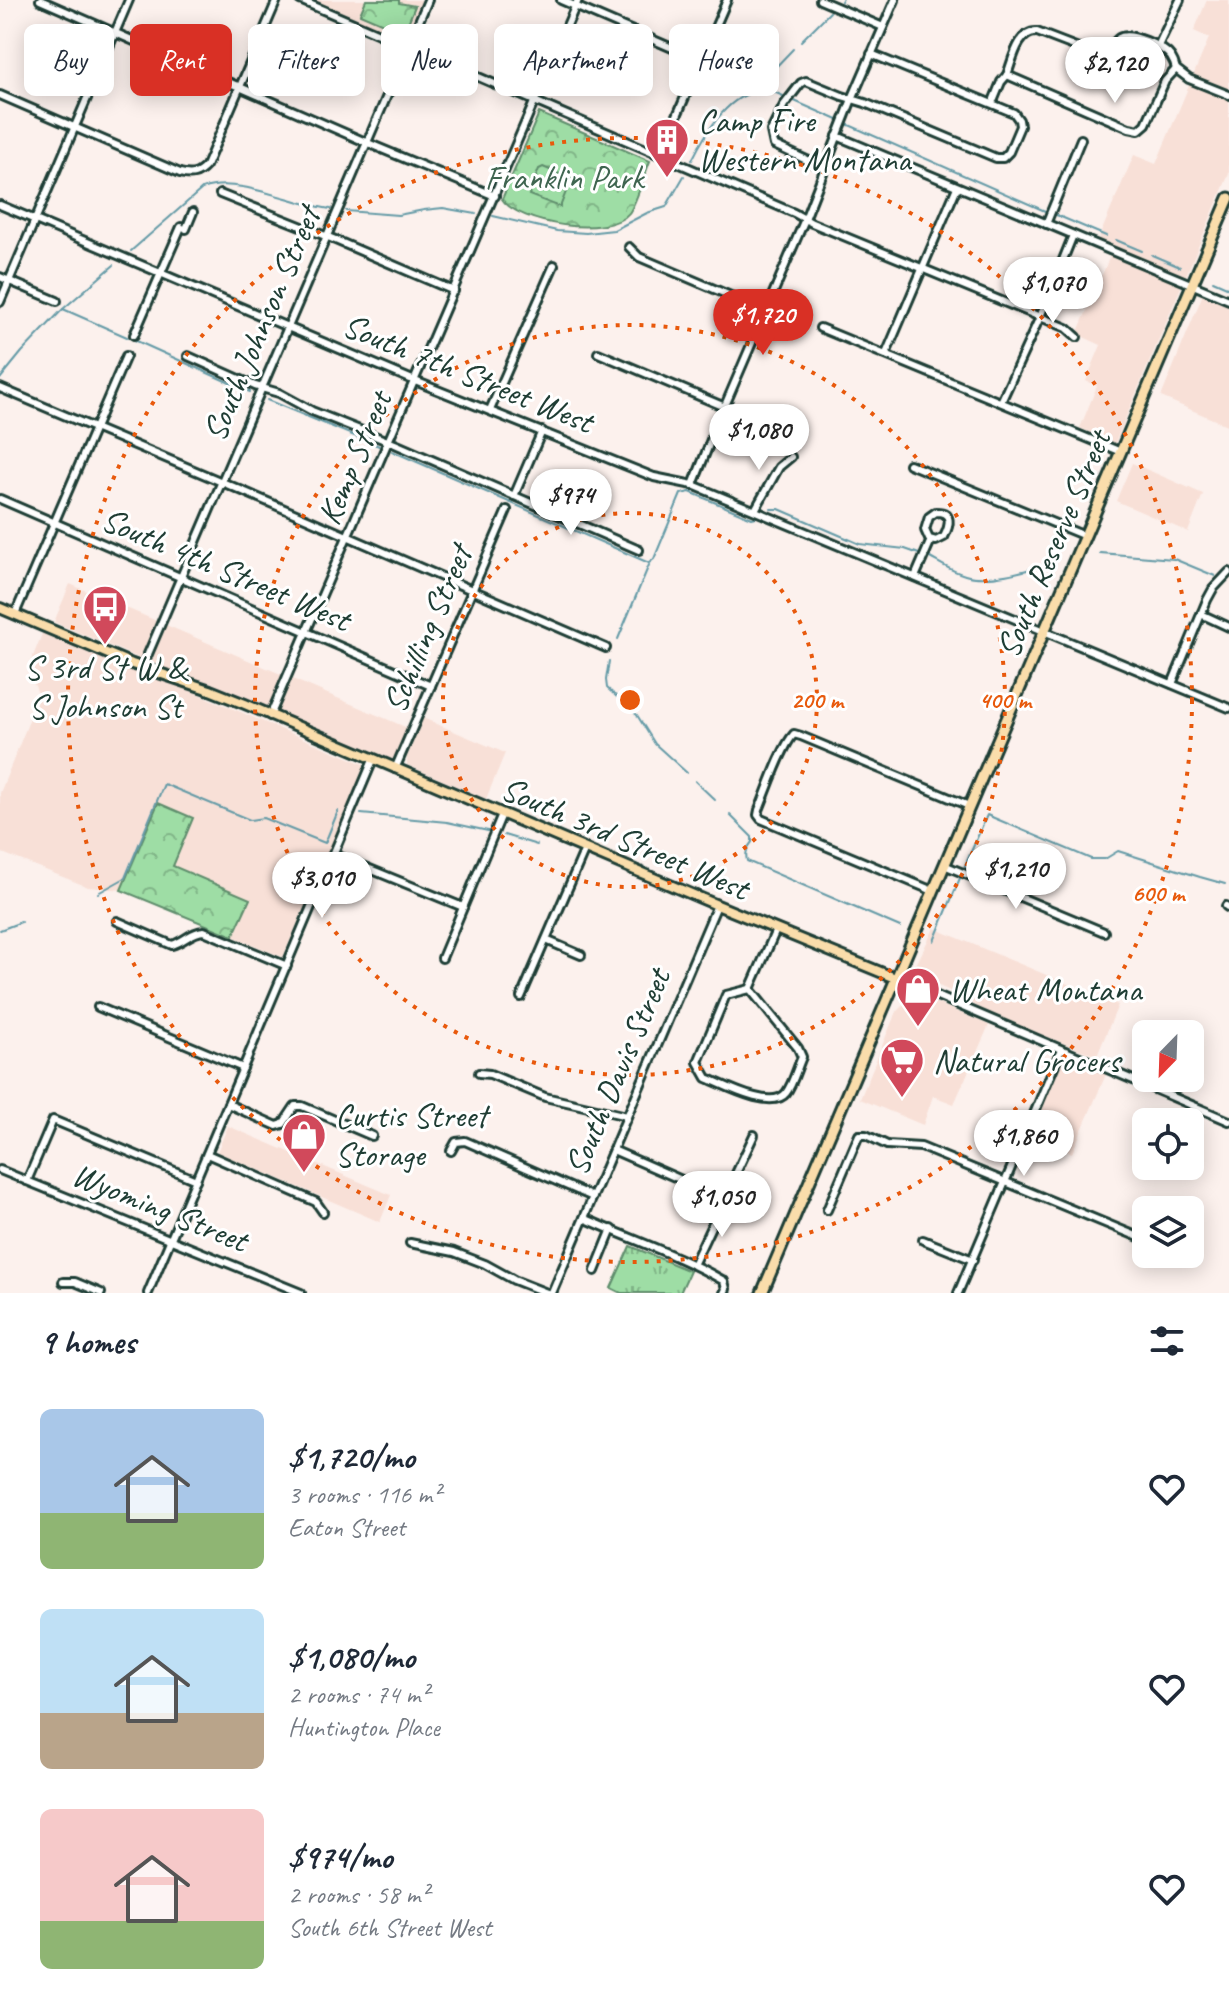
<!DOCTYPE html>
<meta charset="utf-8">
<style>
:root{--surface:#fff;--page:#f2f2f3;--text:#1f2937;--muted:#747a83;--accent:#d93025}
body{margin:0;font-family:Caveat,sans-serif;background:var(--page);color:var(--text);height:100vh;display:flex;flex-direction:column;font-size:30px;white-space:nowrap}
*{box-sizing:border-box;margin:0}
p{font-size:26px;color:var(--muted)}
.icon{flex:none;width:44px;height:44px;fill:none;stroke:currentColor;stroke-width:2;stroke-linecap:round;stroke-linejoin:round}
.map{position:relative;height:1293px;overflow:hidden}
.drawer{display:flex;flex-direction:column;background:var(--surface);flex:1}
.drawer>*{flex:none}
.guide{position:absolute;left:24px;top:24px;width:800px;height:72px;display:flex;gap:16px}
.needle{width:52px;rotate:203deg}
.controls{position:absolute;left:1132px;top:1020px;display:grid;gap:16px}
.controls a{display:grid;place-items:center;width:72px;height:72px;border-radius:12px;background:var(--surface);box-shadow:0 4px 20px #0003;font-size:40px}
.price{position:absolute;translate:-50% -68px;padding:0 18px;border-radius:28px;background:#fff;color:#222;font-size:26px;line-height:52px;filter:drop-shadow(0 2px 4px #0008)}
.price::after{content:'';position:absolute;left:50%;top:48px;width:24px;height:18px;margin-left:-12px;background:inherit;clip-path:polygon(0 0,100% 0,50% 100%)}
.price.current{background:var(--accent);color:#fff}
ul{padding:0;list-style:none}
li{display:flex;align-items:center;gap:24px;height:200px;padding:0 40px}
li span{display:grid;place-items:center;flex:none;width:224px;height:160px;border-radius:12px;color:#555}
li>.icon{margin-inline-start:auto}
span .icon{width:96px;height:96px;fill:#fffc;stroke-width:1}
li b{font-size:34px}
h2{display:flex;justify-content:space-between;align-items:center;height:96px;padding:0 40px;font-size:34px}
.chip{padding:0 28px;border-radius:12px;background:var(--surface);box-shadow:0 4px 20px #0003;font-size:28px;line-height:72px}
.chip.current{background:var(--accent);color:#fff}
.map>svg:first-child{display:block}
.built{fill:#f8e0d7}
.grass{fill:url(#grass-tufts);stroke:#5e8d6c;stroke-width:2}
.forest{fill:url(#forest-crowns);stroke:#5e8d6c;stroke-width:2}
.garden{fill:#9edda5;stroke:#5e8d6c;stroke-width:2}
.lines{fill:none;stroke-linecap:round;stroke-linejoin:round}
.stream{stroke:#659ba7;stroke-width:2}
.minor-casing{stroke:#1f3d34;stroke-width:12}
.major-casing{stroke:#1f3d34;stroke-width:14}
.highway-casing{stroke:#1f3d34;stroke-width:15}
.minor{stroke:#fff;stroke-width:6}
.major{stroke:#faddab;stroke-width:8}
.highway{stroke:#faddab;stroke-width:9}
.ring{fill:none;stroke:#e8590c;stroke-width:4;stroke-dasharray:4 8}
.labels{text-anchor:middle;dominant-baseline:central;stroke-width:6;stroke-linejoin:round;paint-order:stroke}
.poi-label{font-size:34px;fill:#1f3d34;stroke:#fff;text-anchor:start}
.park-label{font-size:34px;fill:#3f6550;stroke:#fff}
.street-label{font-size:34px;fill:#1f3d34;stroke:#fff}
.centre{fill:#e8590c;stroke:#fff;stroke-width:4}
.ring-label{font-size:24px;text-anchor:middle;font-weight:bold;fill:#e8590c;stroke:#fff;stroke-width:6;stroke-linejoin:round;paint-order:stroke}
</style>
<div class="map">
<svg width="1229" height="1293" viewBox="0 0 1229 1293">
<defs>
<pattern id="grass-tufts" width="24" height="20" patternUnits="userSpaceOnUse" patternTransform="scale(2)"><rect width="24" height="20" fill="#9edda5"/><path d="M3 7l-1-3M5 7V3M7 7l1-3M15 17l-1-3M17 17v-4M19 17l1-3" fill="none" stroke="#80b487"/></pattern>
<pattern id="forest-crowns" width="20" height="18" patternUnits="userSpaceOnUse" patternTransform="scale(2)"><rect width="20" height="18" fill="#9edda5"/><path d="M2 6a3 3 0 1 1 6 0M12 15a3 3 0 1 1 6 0" fill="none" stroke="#80b487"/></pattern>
</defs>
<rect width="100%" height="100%" fill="#fcf1ed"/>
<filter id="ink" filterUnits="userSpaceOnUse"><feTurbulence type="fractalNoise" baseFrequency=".0125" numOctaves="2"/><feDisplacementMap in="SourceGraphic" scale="16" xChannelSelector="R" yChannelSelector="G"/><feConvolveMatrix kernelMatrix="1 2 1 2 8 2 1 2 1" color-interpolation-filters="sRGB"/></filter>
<g filter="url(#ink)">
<g class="built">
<path d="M311,0H422L405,41Z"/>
<path d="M1207,0H1229V174L1115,443L1080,428L1097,386L1086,381L1101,345L1077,334L1113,249L1097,242L1134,155L1156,164L1209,38L1194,31Z"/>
<path d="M1203,294L1229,305V426L1161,397Z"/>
<path d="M1132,463L1203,494L1188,532L1116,501Z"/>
<path d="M70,584L410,729L395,762L214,685L157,666L54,622Z"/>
<path d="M44,629L366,765L283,957L122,890L88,887L0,852V793L39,696L28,669Z"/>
<path d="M423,718L505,753L486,799L407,765V757Z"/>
<path d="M934,928L1118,1005L1097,1056L1008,1022L978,1007L961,996L923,979L918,973L916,965Z"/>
<path d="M920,996L989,1025L954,1104L933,1096L923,1125L860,1099L896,1012L909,999Z"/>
<path d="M1058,1051L1107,1072L1072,1153L1023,1132Z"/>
<path d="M228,1126L391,1195L380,1222L217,1152Z"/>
</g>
<path class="grass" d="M630,1246L690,1271L680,1293H621L611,1288Z"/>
<g class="forest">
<path d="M366,0H399V3L415,6L404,33L360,14Z"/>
<path d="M539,113L650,161C645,173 636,204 629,213C608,239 518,224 502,199Z"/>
<path d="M158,803L193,818L173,866L250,899L233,936L121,890Z"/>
</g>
<path class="garden" d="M543,167L571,179L560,207L529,195L539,169Z"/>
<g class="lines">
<g class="stream">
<path d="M841,1L842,0"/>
<path d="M801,41L830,12"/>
<path d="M757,90L770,73L793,49"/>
<path d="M692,160C704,136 725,98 755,92C761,91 768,92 774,92L1045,211"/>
<path d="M346,211L398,215L424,210L443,208L476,214"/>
<path d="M1054,214L1106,236"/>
<path d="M493,216L557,231L586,233L614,230L647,213L666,207L684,176"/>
<path d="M1116,240L1142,251"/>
<path d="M131,251L202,189C238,175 294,205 331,209"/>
<path d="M1152,255L1180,267"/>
<path d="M1213,281L1229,288"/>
<path d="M63,309L127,337"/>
<path d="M130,338L250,392"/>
<path d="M0,379L22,352L63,309L114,265"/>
<path d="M267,400L379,446"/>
<path d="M392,451L649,563L654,559L681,494L690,492L752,518L760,516"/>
<path d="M771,509H779L860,544L905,549L919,554"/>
<path d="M1100,553L1174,559L1215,576"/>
<path d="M930,558C941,564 953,572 965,575C988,582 1025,571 1048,564"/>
<path d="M618,639L649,565"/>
<path d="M609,661L606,680L607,688L637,715L655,744L687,773"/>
<path d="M695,781L715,800"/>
<path d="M361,814L447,822L488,831"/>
<path d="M730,815L752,837V842C747,848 745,853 747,861L900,927"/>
<path d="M504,835L537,845"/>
<path d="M964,868L987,815L1091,859H1105L1118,851L1200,877L1225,884"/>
<path d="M98,893L125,878L164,784L250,820L263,818L325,843L338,811"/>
<path d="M0,930L21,922"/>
<path d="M934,941L960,878"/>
</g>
<g class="minor-casing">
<g id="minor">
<path d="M40,0L377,147L495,196"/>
<path d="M300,0L794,213L812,223L1067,328L1077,337"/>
<path d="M561,0L700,60"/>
<path d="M820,0L883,27"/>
<path d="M1158,46L1180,0"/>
<path d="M1007,75C1013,59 1018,31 1037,32L1102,57C1111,52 1111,44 1119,38C1130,31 1164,47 1171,57C1173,60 1175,65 1176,69"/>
<path d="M0,95L180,173C191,176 198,175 206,166L277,0"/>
<path d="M994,99L1001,82L1007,75L1129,128L1139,130L1146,124L1165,81L1176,69L1189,79L1229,95"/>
<path d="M837,136L1229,300"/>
<path d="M660,155L727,0"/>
<path d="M824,168L774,145L771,131L784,105L801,83L806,81L842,96L865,103L996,158H1003L1009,152L1020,126L1019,120L1014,113L871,54"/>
<path d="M220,194L333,239L454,291"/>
<path d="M0,205L415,381L654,477L693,485L1229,708"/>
<path d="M1046,224L1081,139"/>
<path d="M186,229L193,212"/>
<path d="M629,247L639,257L766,311"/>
<path d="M0,277L57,301"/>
<path d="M0,302L129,0"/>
<path d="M820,328L1121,452"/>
<path d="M134,335L181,227"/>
<path d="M598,353L725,407"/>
<path d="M886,354L957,187"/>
<path d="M188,356L255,386L279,393L312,411L395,444L639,550"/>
<path d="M0,388L222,482L606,648"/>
<path d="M1001,402L1040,317L1073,235"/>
<path d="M490,410L554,265"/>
<path d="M909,464L1085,536"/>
<path d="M693,485L718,422L805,219L852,99L895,0"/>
<path d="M514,496L542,431"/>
<path d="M0,499L431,686"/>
<path d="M755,510L779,467L791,457"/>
<path d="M936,512C953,512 950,525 944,537L936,541L929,539L925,530L929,517Z"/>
<path d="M915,577L931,540"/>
<path d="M15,614L126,356"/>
<path d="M1201,614L1229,627"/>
<path d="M142,668L428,0"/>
<path d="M1172,684L1207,600L1213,589L1229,572"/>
<path d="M270,716L578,0"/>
<path d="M395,769L507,510"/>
<path d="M333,854L463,907"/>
<path d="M944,865L1104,932"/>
<path d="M933,891L761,819L758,815L759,810C767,791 781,748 794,734L801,736L969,806"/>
<path d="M1226,906L1229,908"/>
<path d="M117,921L172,945C184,942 192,931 204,931L287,966"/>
<path d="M546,940L581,955"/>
<path d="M442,958L502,814"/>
<path d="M895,978L1229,1121"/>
<path d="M750,989L798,1048L802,1057C797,1068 793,1084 786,1093C772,1111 724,1085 707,1078L698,1062L726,995Z"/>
<path d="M750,989L776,930"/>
<path d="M521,997L585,849"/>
<path d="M98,1007L243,1068"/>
<path d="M479,1073L490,1074L545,1097L627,1116"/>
<path d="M228,1104L277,1126L283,1124L295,1106H302L372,1136"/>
<path d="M613,1150L725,1199"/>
<path d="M451,1151L456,1142L465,1141L593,1197"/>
<path d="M207,1154L316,1202L323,1212"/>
<path d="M0,1170L301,1293"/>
<path d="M27,1181L53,1120L196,1180"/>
<path d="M827,1210L859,1135H866L887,1145L921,1147L1146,1240"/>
<path d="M584,1218C630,1239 679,1255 724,1281L726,1289L724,1293"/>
<path d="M923,1240L973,1260"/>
<path d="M410,1243L454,1252L485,1264L514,1280L547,1293"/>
<path d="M693,1265L754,1135"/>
<path d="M595,1271L612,1229"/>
<path d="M63,1282H75L101,1293"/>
<path d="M148,1293L373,760"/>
<path d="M552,1293L717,905"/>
<path d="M958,1293L1061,1050"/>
</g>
</g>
<g class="major-casing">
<path id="major" d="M0,608L132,664L210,690L245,704L717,905L895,978"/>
</g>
<g class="highway-casing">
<path id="highway" d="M762,1293L1229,198"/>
</g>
<use href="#minor" class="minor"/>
<use href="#major" class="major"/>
<use href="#highway" class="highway"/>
</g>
</g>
<g class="ring">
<circle cx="630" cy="700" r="187"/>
<circle cx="630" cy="700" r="375"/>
<circle cx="630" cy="700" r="562"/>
</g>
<defs>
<g id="building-pin" transform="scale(2.3)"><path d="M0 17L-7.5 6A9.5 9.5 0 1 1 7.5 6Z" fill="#d1495b" stroke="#fff"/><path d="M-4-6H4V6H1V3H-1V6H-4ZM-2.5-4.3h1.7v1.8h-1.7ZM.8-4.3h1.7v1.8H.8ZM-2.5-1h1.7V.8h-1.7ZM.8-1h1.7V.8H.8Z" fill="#fff"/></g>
<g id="bus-pin" transform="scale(2.3)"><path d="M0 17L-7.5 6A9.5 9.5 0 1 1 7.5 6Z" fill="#d1495b" stroke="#fff"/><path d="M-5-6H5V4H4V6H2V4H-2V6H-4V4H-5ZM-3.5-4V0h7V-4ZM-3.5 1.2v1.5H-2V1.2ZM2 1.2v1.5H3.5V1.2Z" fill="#fff"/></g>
<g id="shop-pin" transform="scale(2.3)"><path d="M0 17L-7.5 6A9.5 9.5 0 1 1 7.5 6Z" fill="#d1495b" stroke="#fff"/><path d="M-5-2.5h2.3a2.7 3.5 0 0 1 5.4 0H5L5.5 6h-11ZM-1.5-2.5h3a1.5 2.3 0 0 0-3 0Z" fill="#fff"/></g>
<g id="supermarket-pin" transform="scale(2.3)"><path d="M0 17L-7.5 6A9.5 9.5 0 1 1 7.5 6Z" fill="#d1495b" stroke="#fff"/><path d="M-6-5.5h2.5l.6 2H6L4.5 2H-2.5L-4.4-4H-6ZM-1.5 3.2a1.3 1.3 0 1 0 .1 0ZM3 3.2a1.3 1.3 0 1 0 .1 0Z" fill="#fff"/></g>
</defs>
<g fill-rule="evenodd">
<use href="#building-pin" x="667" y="140"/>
<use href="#bus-pin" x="105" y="607"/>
<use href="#shop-pin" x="918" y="989"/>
<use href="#supermarket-pin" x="902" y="1060"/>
<use href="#shop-pin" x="304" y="1135"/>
</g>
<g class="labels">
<g class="poi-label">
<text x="698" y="120">Camp Fire<tspan x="698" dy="39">Western Montana</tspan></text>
<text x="105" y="667" text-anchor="middle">S 3rd St W &amp;<tspan x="105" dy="39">S Johnson St</tspan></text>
<text x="949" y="989">Wheat Montana</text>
<text x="933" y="1060">Natural Grocers</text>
<text x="335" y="1115">Curtis Street<tspan x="335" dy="39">Storage</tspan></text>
</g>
<g class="park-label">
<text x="564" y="177">Franklin Park</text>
</g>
<g class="street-label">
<text transform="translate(261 324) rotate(-67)">South Johnson Street</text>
<text transform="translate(468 373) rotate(22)">South 7th Street West</text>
<text transform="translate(354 458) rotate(-67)">Kemp Street</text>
<text transform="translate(1053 544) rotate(-67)">South Reserve Street</text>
<text transform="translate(226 569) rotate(23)">South 4th Street West</text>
<text transform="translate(427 629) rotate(-67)">Schilling Street</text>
<text transform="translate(625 838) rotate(23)">South 3rd Street West</text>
<text transform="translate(617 1072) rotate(-67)">South Davis Street</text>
<text transform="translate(160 1207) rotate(22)">Wyoming Street</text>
</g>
</g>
<circle cx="630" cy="700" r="12" class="centre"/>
<g class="ring-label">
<text x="817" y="708">200 m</text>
<text x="1005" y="708">400 m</text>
<text x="1158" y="901">600 m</text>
</g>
</svg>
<div class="controls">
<a><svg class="needle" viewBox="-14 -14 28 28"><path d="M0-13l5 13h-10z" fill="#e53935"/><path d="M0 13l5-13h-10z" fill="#747a83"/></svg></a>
<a><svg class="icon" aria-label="locate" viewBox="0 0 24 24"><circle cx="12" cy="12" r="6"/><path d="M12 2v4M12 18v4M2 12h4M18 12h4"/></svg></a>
<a><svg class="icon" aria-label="layers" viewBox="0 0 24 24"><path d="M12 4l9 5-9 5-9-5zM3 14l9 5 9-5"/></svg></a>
</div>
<b class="price" style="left:1115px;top:105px">$2,120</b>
<b class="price" style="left:1053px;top:325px">$1,070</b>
<b class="price current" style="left:763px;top:357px">$1,720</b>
<b class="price" style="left:759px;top:472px">$1,080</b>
<b class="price" style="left:571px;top:537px">$974</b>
<b class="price" style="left:1016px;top:911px">$1,210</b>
<b class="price" style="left:322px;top:920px">$3,010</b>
<b class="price" style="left:1024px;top:1178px">$1,860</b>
<b class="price" style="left:722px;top:1239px">$1,050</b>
<div class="guide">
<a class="chip">Buy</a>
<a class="chip current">Rent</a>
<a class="chip">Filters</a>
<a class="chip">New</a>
<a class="chip">Apartment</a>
<a class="chip">House</a>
</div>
</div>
<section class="drawer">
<h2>9 homes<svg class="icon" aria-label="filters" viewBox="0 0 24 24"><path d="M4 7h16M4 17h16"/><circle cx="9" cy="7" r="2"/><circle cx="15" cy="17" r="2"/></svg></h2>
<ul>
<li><span style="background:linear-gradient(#a9c7e8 65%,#8fb573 0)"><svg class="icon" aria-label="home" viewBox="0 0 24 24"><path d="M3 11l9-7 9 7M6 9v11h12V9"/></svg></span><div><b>$1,720/mo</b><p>3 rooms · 116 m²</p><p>Eaton Street</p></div><svg class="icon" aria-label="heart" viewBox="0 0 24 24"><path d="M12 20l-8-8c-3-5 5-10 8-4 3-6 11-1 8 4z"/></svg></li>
<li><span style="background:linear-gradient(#bfe0f5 65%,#b9a48a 0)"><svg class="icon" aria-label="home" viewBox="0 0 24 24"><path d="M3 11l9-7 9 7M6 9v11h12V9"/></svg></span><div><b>$1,080/mo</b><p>2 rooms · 74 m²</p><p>Huntington Place</p></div><svg class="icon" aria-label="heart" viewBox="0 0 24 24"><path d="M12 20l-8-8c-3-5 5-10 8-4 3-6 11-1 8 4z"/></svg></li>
<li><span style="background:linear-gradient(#f6c9c9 70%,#8fb573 0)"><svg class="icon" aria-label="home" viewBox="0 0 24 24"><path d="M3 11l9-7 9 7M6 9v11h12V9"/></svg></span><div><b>$974/mo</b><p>2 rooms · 58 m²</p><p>South 6th Street West</p></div><svg class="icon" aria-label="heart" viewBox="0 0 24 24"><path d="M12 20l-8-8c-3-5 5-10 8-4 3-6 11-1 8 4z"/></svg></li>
</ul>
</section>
